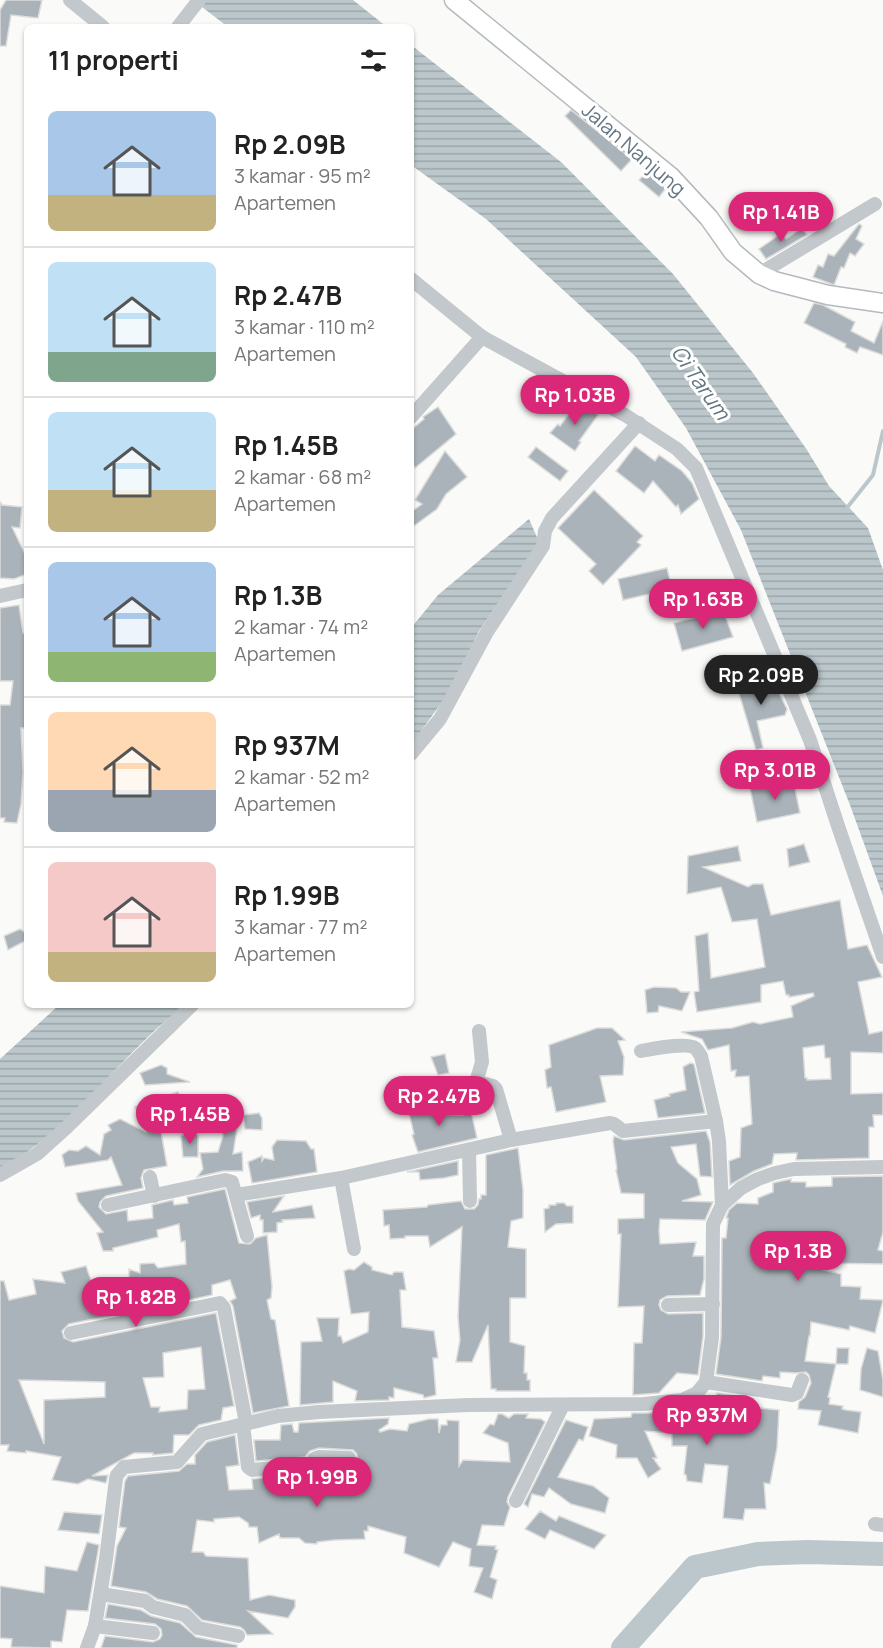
<!DOCTYPE html>
<html lang="id">
<meta charset="utf-8">
<style>
:root{--surface:#fff;--page:#f2f2f2;--text:#222;--muted:#767676;--line:#e0e0e0;--accent:#db2777}
body{margin:0;font-family:Manrope,sans-serif;background:var(--page);color:var(--text);height:100vh;display:flex;flex-direction:column;font-size:22px;white-space:nowrap}
*{box-sizing:border-box;margin:0}
p{font-size:20px;color:var(--muted)}
.icon{flex:none;width:33px;height:33px;fill:none;stroke:currentColor;stroke-width:2;stroke-linecap:round;stroke-linejoin:round}
.map{position:relative;flex:1;overflow:hidden}
.panel{position:absolute;left:24px;top:24px;width:390px;height:984px;display:flex;flex-direction:column;background:var(--surface);border-radius:9px;box-shadow:0 2px 4px #0004}
.panel>*{flex:none}
.price{position:absolute;translate:-50% -51px;padding:0 14px;border-radius:21px;background:var(--accent);color:#fff;font-size:20px;line-height:39px;filter:drop-shadow(0 2px 3px #0008)}
.price::after{content:'';position:absolute;left:50%;top:36px;width:18px;height:14px;margin-left:-9px;background:inherit;clip-path:polygon(0 0,100% 0,50% 100%)}
.price.current{background:#222;color:#fff}
ul{padding:0;list-style:none}
li{display:flex;align-items:center;gap:18px;height:150px;padding:0 24px}
li+li{border-top:2px solid var(--line)}
li span{display:grid;place-items:center;flex:none;width:168px;height:120px;border-radius:9px;color:#555}
li>.icon{margin-inline-start:auto}
span .icon{width:72px;height:72px;fill:#fffc;stroke-width:1}
li b{font-size:26px}
h2{display:flex;justify-content:space-between;align-items:center;height:72px;padding:0 24px;font-size:26px}
.map>svg:first-child{display:block}
.water{fill:url(#water-rules)}
.lines{fill:none;stroke-linecap:round;stroke-linejoin:round}
.stream{stroke:#bbc7cb;stroke-width:4}
.river{stroke:#bbc7cb;stroke-width:24}
.building{fill:#aab3b9;stroke:#dcdcda;stroke-width:1.5;fill-rule:evenodd}
.secondary-casing{stroke:#b3babf;stroke-width:21}
.minor{stroke:#c3c8cc;stroke-width:14}
.secondary{stroke:#fff;stroke-width:18}
.labels{text-anchor:middle;dominant-baseline:central;stroke-width:6;stroke-linejoin:round;paint-order:stroke}
.street-label{font-size:20px;fill:#657683;stroke:#fff}
.water-label{font-size:21px;font-style:italic;fill:#60757c;stroke:#fff}
</style>
<div class="map">
<svg width="883" height="1648" viewBox="0 0 883 1648">
<defs>
<pattern id="water-rules" width="6" height="5" patternUnits="userSpaceOnUse" patternTransform="scale(1.5)"><rect width="6" height="5" fill="#bbc7cb"/><path d="M0 2.5h6" fill="none" stroke="#9ca6aa"/></pattern>
</defs>
<rect width="100%" height="100%" fill="#fafaf8"/>
<g class="water">
<path d="M193,0H353L387,27H228Z"/>
<path d="M411,45L561,162L673,274L753,373L807,450L829,486L868,528L883,570V896L850,805L741,530L686,428L636,357L486,219L411,165Z"/>
<path d="M529,519L539,542L479,631L452,688L411,745V628L438,595Z"/>
<path d="M59,1005H185C173,1015 161,1024 150,1035C100,1083 61,1134 0,1170V1059Z"/>
</g>
<g class="lines">
<path class="stream" d="M846,509L873,475L883,431"/>
<path class="river" d="M623,1648L695,1567L758,1554L808,1552L883,1554"/>
</g>
<g class="building">
<path d="M6,0H42L38,18L11,15L6,46H0V10Z"/>
<path d="M571,110L632,159L621,171L565,116Z"/>
<path d="M647,172L666,188L659,197L639,180Z"/>
<path d="M859,224L862,226L856,239L864,244L855,256L850,253L844,268L841,267L834,285L813,277L818,265L823,267L828,254L834,256Z"/>
<path d="M802,228L807,235L766,259L759,249L782,233L786,239Z"/>
<path d="M814,303L823,305L855,322L851,331L874,343L883,321V355L860,347L857,353L845,347L846,344L804,323Z"/>
<path d="M579,401L598,415L579,441L581,442L575,451L550,433L558,424L560,426Z"/>
<path d="M438,407L456,434L415,468L411,462V430L424,419L423,417Z"/>
<path d="M635,446L655,461L659,455L682,471L692,483L699,499L681,514L678,505L676,507L653,481L644,493L616,471Z"/>
<path d="M536,447L568,471L560,481L528,457Z"/>
<path d="M445,451L467,477L446,494L437,509L411,528V512L422,504L415,500Z"/>
<path d="M594,490L643,536L637,542L641,545L603,585L589,571L596,564L558,528Z"/>
<path d="M0,502L2,505L22,507L20,528L12,527L27,558V574L14,579L0,578Z"/>
<path d="M667,568L672,589L623,600L618,579Z"/>
<path d="M19,605L23,633H27V728H21L23,772L21,804L17,823L4,822L5,818H0V705H10L13,681H0V608Z"/>
<path d="M723,610L733,637L682,651L674,623Z"/>
<path d="M772,679L787,709L785,715L757,721L763,748L756,750L738,690Z"/>
<path d="M793,779L800,813L757,822L750,788Z"/>
<path d="M804,844L810,862L789,867L787,849Z"/>
<path d="M738,846L741,861L703,867L748,887L753,884H763L771,915L840,900L848,949L867,945L882,977L858,982L869,1034L883,1031V1053L851,1052V1094L883,1093V1115H873L874,1127H869V1158L796,1160L797,1153L774,1154L772,1164L754,1171L730,1185L729,1161L740,1157L741,1128L752,1124L749,1076L735,1077L736,1070L731,1071L729,1045L708,1050L702,1039L681,1032L732,1028L753,1022L760,1024L793,1017L791,1006L814,996L813,993L789,997V995H786L783,981L761,985V1002L697,1012L694,992L699,991L695,936L708,933L711,978L765,967L757,919L732,922L721,887L687,894L688,856ZM824,1045L825,1058H830L831,1079L807,1080V1078H805L803,1048Z"/>
<path d="M20,929L27,934V940L8,950L4,936Z"/>
<path d="M654,987L676,988L681,992H690L682,1011L659,1006L658,1012L647,1013L645,990Z"/>
<path d="M597,1028H612L625,1040L618,1041L624,1057L623,1075L600,1076L606,1102L556,1112L551,1087L547,1088L545,1070L551,1067L549,1045Z"/>
<path d="M445,1054L449,1073L438,1075L431,1057Z"/>
<path d="M690,1063L694,1064L705,1113L658,1118L654,1100L670,1096L669,1094L686,1090L683,1067Z"/>
<path d="M161,1065L167,1068V1074L190,1082L145,1085L140,1073Z"/>
<path d="M178,1092L180,1098L184,1096L191,1110L159,1120L167,1166L144,1170L141,1178L143,1188L106,1196L100,1202L99,1207L106,1214L127,1210L128,1221L153,1218L152,1205L173,1200L174,1205L188,1203L187,1197L225,1189L239,1243L250,1244L256,1238L267,1235L272,1287L271,1298L267,1300L271,1319L275,1320L289,1406L253,1413L233,1306L230,1301L236,1298L230,1280L212,1285V1295L189,1300L157,1288L147,1300L148,1308L69,1324L62,1331L64,1338L73,1342L216,1313L234,1406L223,1408L221,1420L199,1425L189,1435H174L173,1453L153,1455V1453H134L92,1476L108,1475L106,1483L88,1479L78,1484L52,1480L61,1457L26,1451V1453L7,1451L9,1445H0V1281H4L9,1300L36,1294L33,1279L65,1283L61,1272L86,1266L96,1295L103,1291L122,1302L124,1284L129,1282V1269L140,1273V1264L154,1263L158,1268L186,1264L185,1241L181,1242L179,1224L157,1230L158,1237L113,1248V1251H103L97,1233L103,1232L78,1201L76,1193L122,1185L111,1157L108,1160L65,1167L62,1155L69,1150L78,1151L86,1146L100,1155L104,1134L111,1130L108,1125L120,1119L146,1132L135,1107ZM201,1347L205,1389L188,1390L187,1409L159,1412L160,1407H151L143,1378L164,1377L163,1353ZM19,1380L105,1382V1397L44,1400V1444Z"/>
<path d="M421,1097L425,1114L463,1115L471,1111L477,1138L418,1152L412,1135L414,1134L406,1101Z"/>
<path d="M259,1113L262,1118V1130L245,1129L243,1115Z"/>
<path d="M237,1129L233,1154L242,1152L243,1171H223L197,1177L203,1169L200,1153L218,1152L223,1136L222,1130Z"/>
<path d="M192,1131L198,1136V1157H183L181,1136Z"/>
<path d="M706,1131L710,1142L712,1177L700,1176L696,1144L671,1147L678,1163L697,1179L701,1195L682,1201L713,1202L705,1220L660,1219L659,1230L660,1244L696,1242L693,1256H704V1279L700,1295L667,1296L660,1300L659,1305L661,1310L668,1314L703,1313V1336L698,1375L677,1373L659,1393L633,1395L634,1343H642L644,1306L618,1307L621,1234H618V1219L644,1218V1194L621,1193L616,1170L617,1169L613,1141L614,1136L624,1140Z"/>
<path d="M277,1140L306,1141L311,1149H314L317,1172L252,1183L248,1162L262,1156V1161L264,1158L274,1160L272,1147Z"/>
<path d="M518,1148L523,1190V1218L511,1221L508,1247L526,1249V1298H510V1342L525,1346L524,1373H527V1380H530V1391H496V1389H491L488,1325L472,1362H456L460,1340L458,1317L462,1227L430,1247L428,1236H405V1238L390,1239L389,1225L384,1226L383,1210L427,1207L428,1205L461,1201L465,1209H474L478,1205L479,1199H481V1195H486V1155Z"/>
<path d="M458,1161V1175L444,1178L420,1180L419,1172H407Z"/>
<path d="M883,1176V1232L878,1250L883,1251V1264L820,1263L819,1269L841,1274V1286L861,1287L860,1299L883,1300L875,1333L850,1326L849,1330L811,1322L810,1336H809L805,1361L836,1364L828,1397L830,1398L829,1404L843,1406L842,1409L846,1410L861,1412L858,1433L818,1425L821,1411L798,1409L799,1402L805,1397L811,1383L809,1375L806,1372L796,1373L780,1372V1378L763,1376L762,1381L716,1374L721,1337L722,1238H726L728,1218H726L729,1210L737,1203L758,1204V1198L773,1192V1183L777,1182L791,1179V1182H806V1187L832,1186V1177Z"/>
<path d="M284,1196L273,1212L312,1205L315,1218L282,1220L283,1222L277,1223V1232L263,1233V1220H260V1215L251,1218L247,1202Z"/>
<path d="M556,1203H564L567,1206H573V1223L556,1224L545,1232L544,1209L549,1208V1205H556Z"/>
<path d="M364,1262L372,1267V1270L392,1275L394,1272H403L406,1290H400L402,1327L434,1331L438,1358H433L436,1395L424,1398L423,1395L394,1388V1398L389,1397V1400L355,1401L357,1391L333,1381V1402L300,1405L301,1342L322,1341L317,1318H339L338,1336H341L343,1343L368,1332L369,1312L351,1314L344,1271L349,1269L354,1270Z"/>
<path d="M837,1348H849L848,1364H836Z"/>
<path d="M867,1348L878,1351L883,1380V1397L860,1390L861,1369Z"/>
<path d="M717,1393L744,1397L742,1406L779,1410L777,1448L770,1484L764,1483L766,1509H745L743,1520L723,1518L728,1466L705,1464L702,1483L687,1481L686,1475L684,1474L687,1446H672V1433L645,1431L657,1458H653L661,1469L648,1478L637,1458H616L617,1445L589,1436L594,1419L631,1417L632,1413H674L675,1410L691,1406V1413L714,1414Z"/>
<path d="M498,1414H502L509,1418L514,1414H528L526,1418L541,1419L545,1422L508,1497L507,1502L510,1507L504,1526L482,1525L477,1545L496,1546L495,1549L498,1550L490,1577L497,1580L492,1599L474,1592L483,1568L469,1566L471,1549L453,1542L439,1567L404,1553L406,1537L368,1526V1531H364L365,1539L335,1540L317,1542V1544L305,1543L299,1538H280L279,1534L259,1543L257,1527H249L248,1523L239,1517L214,1519V1522L197,1520L192,1552H203L206,1556L248,1558L250,1600L269,1595L295,1600V1607L288,1618L248,1611L273,1634L247,1635L244,1630L240,1627L202,1620L187,1606L157,1599L146,1592L111,1586L117,1546L126,1528L119,1527L125,1481L128,1476L179,1471L187,1464H195V1455L207,1442L235,1435L239,1465L226,1467L229,1490L253,1489L252,1479L313,1474L318,1472L321,1466L349,1467L357,1462V1454L353,1450L319,1448L310,1451L305,1457L256,1461L254,1440H280L281,1425L292,1424L294,1432H298L299,1423L389,1418L388,1424L379,1430L380,1432L390,1429L407,1431L409,1424L429,1419H438L439,1433L441,1425H447V1420L459,1421V1466L463,1460L510,1462L508,1443L483,1433L490,1424L494,1425Z"/>
<path d="M566,1420L588,1427L583,1441L579,1439L558,1477L593,1486L609,1498L605,1513L571,1504L549,1488L544,1497L532,1494L528,1507L524,1504Z"/>
<path d="M540,1511L556,1521L559,1516L606,1535L594,1549L550,1530L545,1539L525,1529Z"/>
<path d="M64,1512L102,1515L99,1534L58,1530Z"/>
<path d="M87,1542L99,1545L88,1611L67,1610L62,1642L51,1641V1648L11,1647L12,1639L0,1638V1586L44,1593L45,1566L77,1571Z"/>
<path d="M108,1604L141,1610L151,1616L180,1623L196,1637L237,1645V1648H101L105,1636L153,1642L160,1639L162,1635L161,1629L155,1624L105,1618Z"/>
</g>
<g class="lines">
<g class="secondary-casing">
<path id="secondary" d="M454,0L671,177L709,218L733,252L759,274L774,281L828,295L883,303"/>
</g>
<g class="minor">
<path d="M70,0L103,27"/>
<path d="M178,27L199,0"/>
<path d="M759,274L875,204"/>
<path d="M411,279L482,337L411,417"/>
<path d="M482,337L625,415L677,449L696,468L810,740L838,826L883,957"/>
<path d="M0,596L27,590"/>
<path d="M411,754L440,719L487,632L543,546L545,531L552,518L639,423"/>
<path d="M479,1031L482,1062L477,1079L478,1082L493,1086L496,1089L511,1140"/>
<path d="M641,1051C651,1049 687,1042 695,1048C697,1049 700,1055 701,1056L716,1121"/>
<path d="M469,1150L470,1201"/>
<path d="M0,1175L37,1154L67,1127L192,1005"/>
<path d="M150,1177L154,1196"/>
<path d="M341,1178L354,1249"/>
<path d="M236,1195L341,1178L511,1140L610,1123L614,1124L623,1131L716,1121L719,1141L722,1205"/>
<path d="M108,1205L225,1180L232,1182L247,1236"/>
<path d="M668,1305L713,1304"/>
<path d="M71,1333L220,1303L224,1308L246,1423"/>
<path d="M706,1382L792,1395L797,1393L802,1380"/>
<path d="M243,1424L248,1467L252,1470L312,1465L314,1459L319,1457L349,1458"/>
<path d="M516,1501L563,1405"/>
<path d="M875,1524L883,1525"/>
<path d="M101,1594L145,1601L153,1607L185,1615L198,1628L238,1636"/>
<path d="M95,1626L153,1633"/>
<path d="M87,1648L95,1626L106,1559L116,1479L117,1475L124,1467L177,1462L202,1434L278,1416L319,1412L468,1405L644,1404L682,1400L697,1393L706,1382L712,1337L713,1224L722,1205L741,1188L758,1179L775,1173L794,1169L883,1167"/>
</g>
<use href="#secondary" class="secondary"/>
</g>
<g class="labels">
<g class="street-label">
<text transform="translate(634 149) rotate(41)">Jalan Nanjung</text>
</g>
<g class="water-label">
<text transform="translate(701 382) rotate(55)">Ci Tarum</text>
</g>
</g>
</svg>
<b class="price" style="left:781px;top:243px">Rp 1.41B</b>
<b class="price" style="left:575px;top:426px">Rp 1.03B</b>
<b class="price" style="left:703px;top:630px">Rp 1.63B</b>
<b class="price current" style="left:761px;top:706px">Rp 2.09B</b>
<b class="price" style="left:775px;top:801px">Rp 3.01B</b>
<b class="price" style="left:439px;top:1127px">Rp 2.47B</b>
<b class="price" style="left:190px;top:1145px">Rp 1.45B</b>
<b class="price" style="left:798px;top:1282px">Rp 1.3B</b>
<b class="price" style="left:136px;top:1328px">Rp 1.82B</b>
<b class="price" style="left:707px;top:1446px">Rp 937M</b>
<b class="price" style="left:317px;top:1508px">Rp 1.99B</b>
<section class="panel">
<h2>11 properti<svg class="icon" aria-label="filters" viewBox="0 0 24 24"><path d="M4 7h16M4 17h16"/><circle cx="9" cy="7" r="2"/><circle cx="15" cy="17" r="2"/></svg></h2>
<ul>
<li><span style="background:linear-gradient(#a9c7e8 70%,#c2b280 0)"><svg class="icon" aria-label="home" viewBox="0 0 24 24"><path d="M3 11l9-7 9 7M6 9v11h12V9"/></svg></span><div><b>Rp 2.09B</b><p>3 kamar · 95 m²</p><p>Apartemen</p></div></li>
<li><span style="background:linear-gradient(#bfe0f5 75%,#7fa58c 0)"><svg class="icon" aria-label="home" viewBox="0 0 24 24"><path d="M3 11l9-7 9 7M6 9v11h12V9"/></svg></span><div><b>Rp 2.47B</b><p>3 kamar · 110 m²</p><p>Apartemen</p></div></li>
<li><span style="background:linear-gradient(#bfe0f5 65%,#c2b280 0)"><svg class="icon" aria-label="home" viewBox="0 0 24 24"><path d="M3 11l9-7 9 7M6 9v11h12V9"/></svg></span><div><b>Rp 1.45B</b><p>2 kamar · 68 m²</p><p>Apartemen</p></div></li>
<li><span style="background:linear-gradient(#a9c7e8 75%,#8fb573 0)"><svg class="icon" aria-label="home" viewBox="0 0 24 24"><path d="M3 11l9-7 9 7M6 9v11h12V9"/></svg></span><div><b>Rp 1.3B</b><p>2 kamar · 74 m²</p><p>Apartemen</p></div></li>
<li><span style="background:linear-gradient(#ffd9b3 65%,#9aa5b1 0)"><svg class="icon" aria-label="home" viewBox="0 0 24 24"><path d="M3 11l9-7 9 7M6 9v11h12V9"/></svg></span><div><b>Rp 937M</b><p>2 kamar · 52 m²</p><p>Apartemen</p></div></li>
<li><span style="background:linear-gradient(#f6c9c9 75%,#c2b280 0)"><svg class="icon" aria-label="home" viewBox="0 0 24 24"><path d="M3 11l9-7 9 7M6 9v11h12V9"/></svg></span><div><b>Rp 1.99B</b><p>3 kamar · 77 m²</p><p>Apartemen</p></div></li>
</ul>
</section>
</div>
